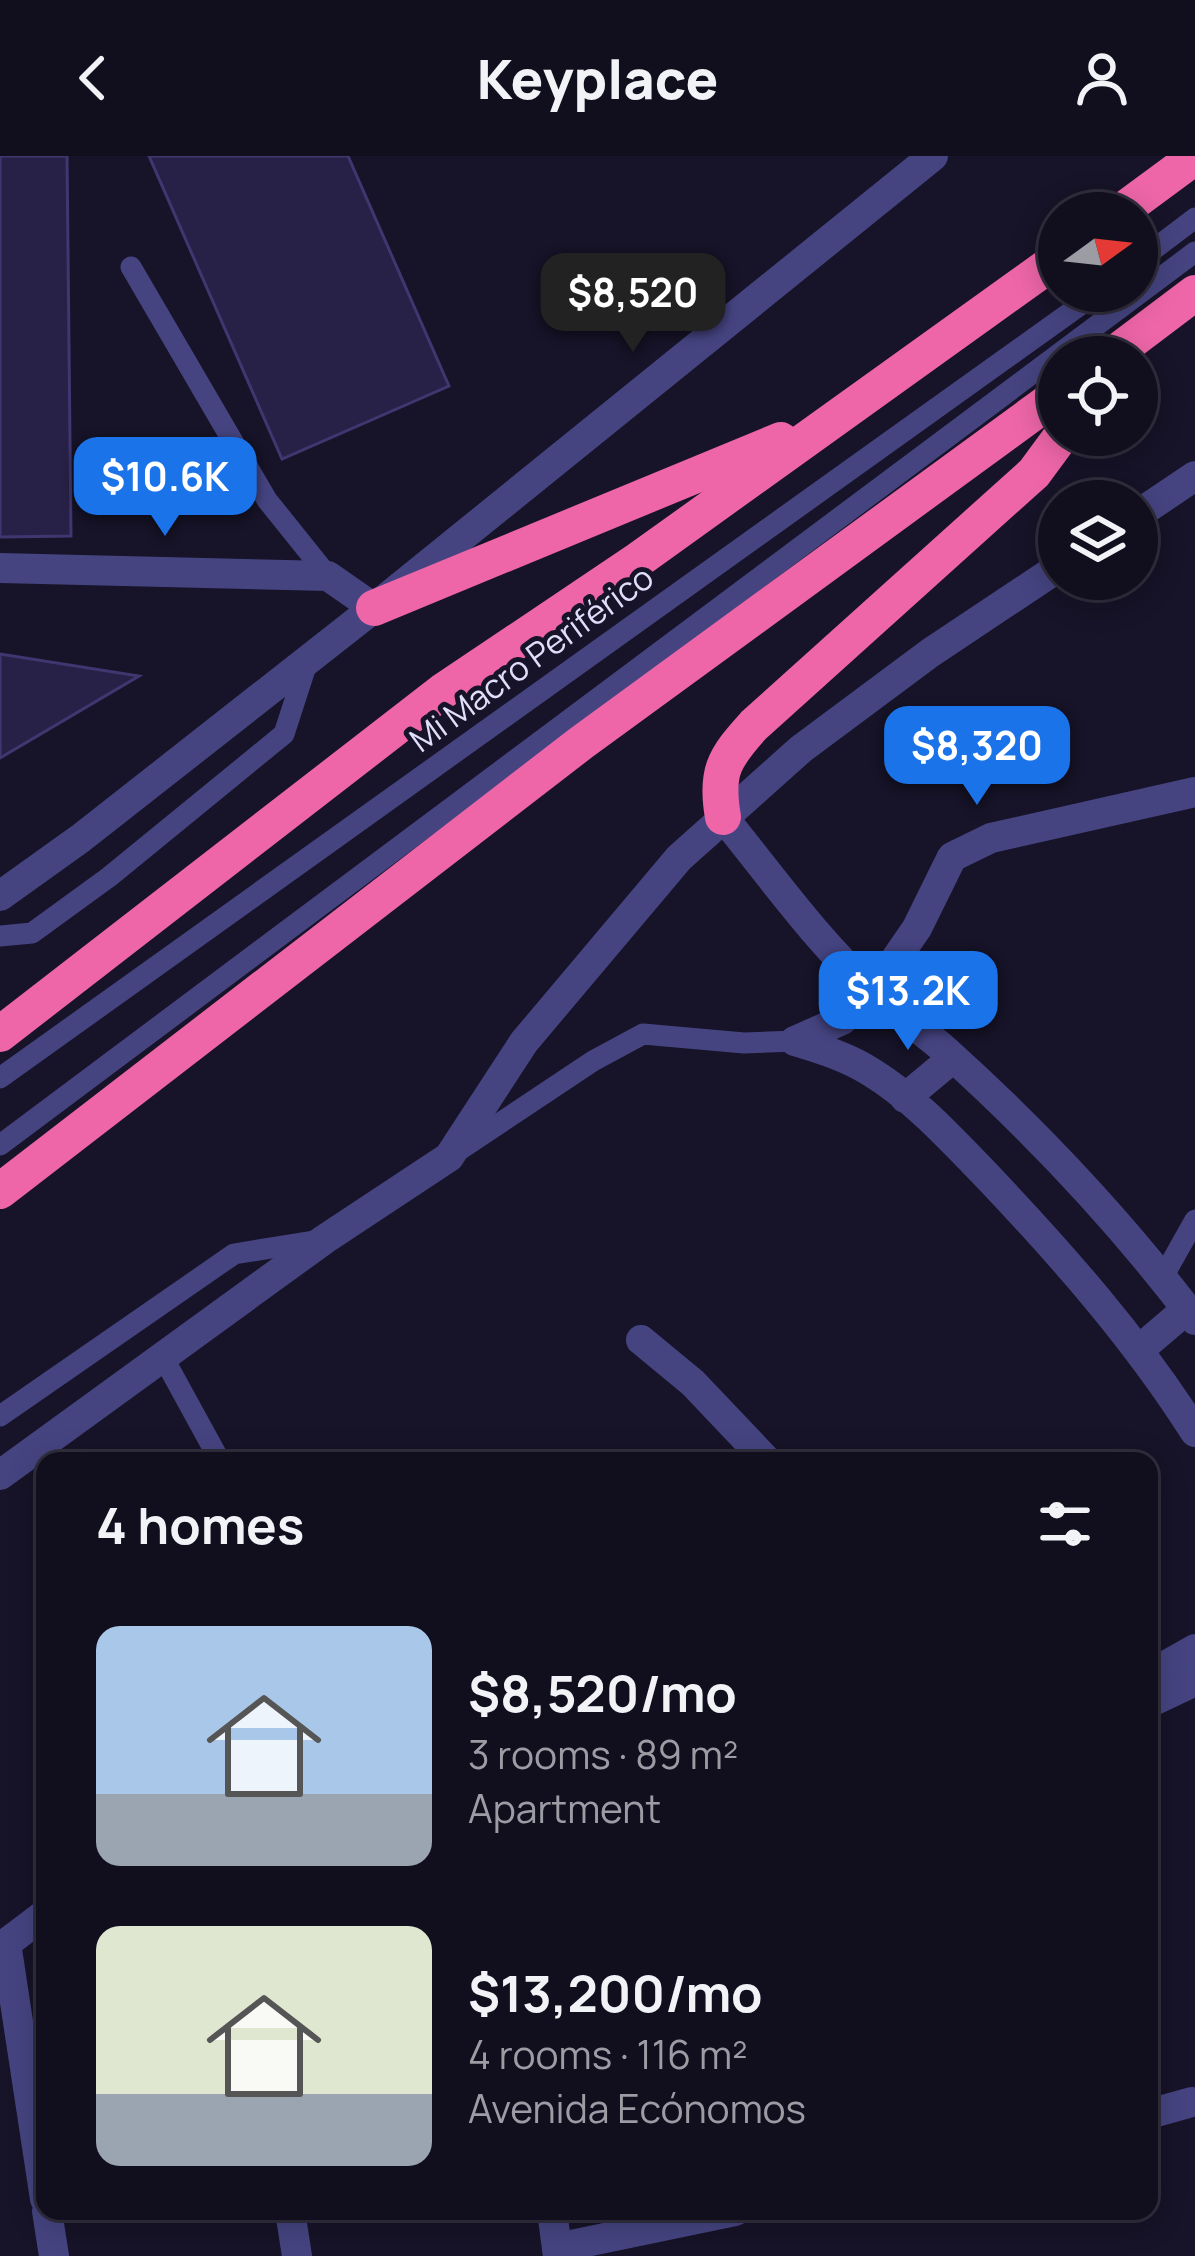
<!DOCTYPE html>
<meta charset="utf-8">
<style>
:root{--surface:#110e1e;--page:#1e1c2b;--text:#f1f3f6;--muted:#9c9ca4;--line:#302e3c;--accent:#1a73e8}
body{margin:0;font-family:Manrope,sans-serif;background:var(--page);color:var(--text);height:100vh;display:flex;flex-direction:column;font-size:45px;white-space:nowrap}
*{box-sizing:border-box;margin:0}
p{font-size:39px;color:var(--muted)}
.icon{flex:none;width:66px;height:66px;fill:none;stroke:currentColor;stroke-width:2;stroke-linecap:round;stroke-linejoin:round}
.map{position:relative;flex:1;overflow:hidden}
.sheet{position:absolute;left:36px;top:1296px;width:1122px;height:768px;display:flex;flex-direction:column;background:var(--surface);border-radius:24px;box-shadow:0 6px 30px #0003,0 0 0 3px var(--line)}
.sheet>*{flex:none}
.needle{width:78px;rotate:75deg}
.tools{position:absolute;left:1038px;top:36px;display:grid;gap:24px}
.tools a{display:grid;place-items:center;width:120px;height:120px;border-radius:50%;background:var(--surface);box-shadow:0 6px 30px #0003,0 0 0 3px var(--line);font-size:60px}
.price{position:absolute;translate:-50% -102px;padding:0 27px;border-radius:24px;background:var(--accent);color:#fff;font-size:39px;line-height:78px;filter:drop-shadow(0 3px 6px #0008)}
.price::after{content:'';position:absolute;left:50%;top:72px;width:36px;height:27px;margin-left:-18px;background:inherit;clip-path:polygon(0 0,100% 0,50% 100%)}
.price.current{background:#222;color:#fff}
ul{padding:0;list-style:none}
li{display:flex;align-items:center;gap:36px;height:300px;padding:0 60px}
li span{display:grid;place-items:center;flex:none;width:336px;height:240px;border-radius:24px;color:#555}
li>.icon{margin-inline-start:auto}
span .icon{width:144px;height:144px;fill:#fffc;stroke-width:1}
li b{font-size:51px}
h2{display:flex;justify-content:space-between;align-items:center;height:144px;padding:0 60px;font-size:51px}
header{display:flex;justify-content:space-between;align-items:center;height:156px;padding:0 60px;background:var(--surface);font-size:54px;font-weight:800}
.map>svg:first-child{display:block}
.building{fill:#282147;stroke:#413670;stroke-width:3}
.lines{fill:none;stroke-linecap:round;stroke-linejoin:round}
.lane{stroke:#454481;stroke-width:21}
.street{stroke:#454481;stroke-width:30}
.highway{stroke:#ee66a8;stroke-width:36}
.labels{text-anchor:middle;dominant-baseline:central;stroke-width:10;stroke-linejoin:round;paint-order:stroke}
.street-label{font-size:33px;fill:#e1defb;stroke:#171328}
</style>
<header><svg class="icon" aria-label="back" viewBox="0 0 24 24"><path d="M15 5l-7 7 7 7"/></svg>Keyplace<svg class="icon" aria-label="person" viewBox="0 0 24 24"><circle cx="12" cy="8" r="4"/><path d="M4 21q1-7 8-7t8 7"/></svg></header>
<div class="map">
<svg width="1195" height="2100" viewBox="0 0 1195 2100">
<rect width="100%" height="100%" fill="#171328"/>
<g class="building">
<path d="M0,0H67L71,380L0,381Z"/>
<path d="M149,0H348L449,230L282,303Z"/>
<path d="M0,498L139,520L0,602Z"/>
</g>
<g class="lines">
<g class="lane">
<path d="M1137,106L1195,62"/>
<path d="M131,111L267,344L328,420"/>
<path d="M0,780L32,777L109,721L284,578L308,504"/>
<path d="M0,922L1100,135"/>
<path d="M0,989L1195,96"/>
<path d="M458,995L593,905L643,878L744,887L795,885"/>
<path d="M1163,1121L1195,1064"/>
<path d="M163,1201L220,1305"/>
<path d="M0,1260L234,1098L320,1084"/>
</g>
<g class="street">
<path d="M1137,359L1195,320"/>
<path d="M0,412L328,420L374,452"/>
<path d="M723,661C772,721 816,784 873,836C896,857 922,874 945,894C1036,976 1121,1066 1195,1164"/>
<path d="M0,740L81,682L374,452L933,0"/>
<path d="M795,885C821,893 848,901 871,916C915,943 952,984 987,1020C1063,1100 1136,1183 1195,1276"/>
<path d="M795,885L842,864L873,836L917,772L952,701L991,682L1195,636"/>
<path d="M905,942L953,902"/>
<path d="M641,1184L693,1227L767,1305"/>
<path d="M1139,1194L1187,1153"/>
<path d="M0,1319L325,1083L449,1001L524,886L679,702L801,593L930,497L1059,411"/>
<path d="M1149,1519L1195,1493"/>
<path d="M1149,1547L1195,1525"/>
<path d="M6,1787L45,2043"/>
<path d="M0,1792L45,1758"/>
<path d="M1149,1958L1192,1946"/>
<path d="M47,2055L54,2100"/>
<path d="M290,2055L297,2100"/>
<path d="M552,2055L558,2100"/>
<path d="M557,2092L735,2055"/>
</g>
<g class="highway">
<path d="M1119,57L1195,1"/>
<path d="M1110,201L1195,137"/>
<path d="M374,452L781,284"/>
<path d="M723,661C715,616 724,602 754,569L1034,317L1062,279"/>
<path d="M0,878L443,535L638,404L1059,102"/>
<path d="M0,1035L581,587L1059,238"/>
</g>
</g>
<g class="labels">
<g class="street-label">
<text transform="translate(531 502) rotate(-36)">Mi Macro Periférico</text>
</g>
</g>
</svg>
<div class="tools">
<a><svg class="needle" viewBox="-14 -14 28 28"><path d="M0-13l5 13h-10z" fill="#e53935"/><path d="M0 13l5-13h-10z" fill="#9c9ca4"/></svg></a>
<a><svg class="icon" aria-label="locate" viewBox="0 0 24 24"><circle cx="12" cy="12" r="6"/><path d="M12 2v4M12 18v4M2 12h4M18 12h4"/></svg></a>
<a><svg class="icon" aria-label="layers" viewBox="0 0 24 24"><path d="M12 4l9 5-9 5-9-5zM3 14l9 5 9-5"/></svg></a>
</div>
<b class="price current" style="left:633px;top:199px">$8,520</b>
<b class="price" style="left:165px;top:383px">$10.6K</b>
<b class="price" style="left:977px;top:652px">$8,320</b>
<b class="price" style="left:908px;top:897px">$13.2K</b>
<section class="sheet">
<h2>4 homes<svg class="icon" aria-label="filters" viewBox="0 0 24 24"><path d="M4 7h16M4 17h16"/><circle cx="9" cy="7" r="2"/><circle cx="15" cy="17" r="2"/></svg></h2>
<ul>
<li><span style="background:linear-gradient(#a9c7e8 70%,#9aa5b1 0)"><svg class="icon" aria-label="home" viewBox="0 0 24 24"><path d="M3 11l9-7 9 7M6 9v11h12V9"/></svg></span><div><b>$8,520/mo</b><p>3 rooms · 89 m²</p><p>Apartment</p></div></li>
<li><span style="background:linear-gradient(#dfe7d0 70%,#9aa5b1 0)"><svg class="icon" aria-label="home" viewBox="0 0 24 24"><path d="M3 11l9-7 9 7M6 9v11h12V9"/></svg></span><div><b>$13,200/mo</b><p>4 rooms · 116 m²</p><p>Avenida Ecónomos</p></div></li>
</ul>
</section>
</div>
